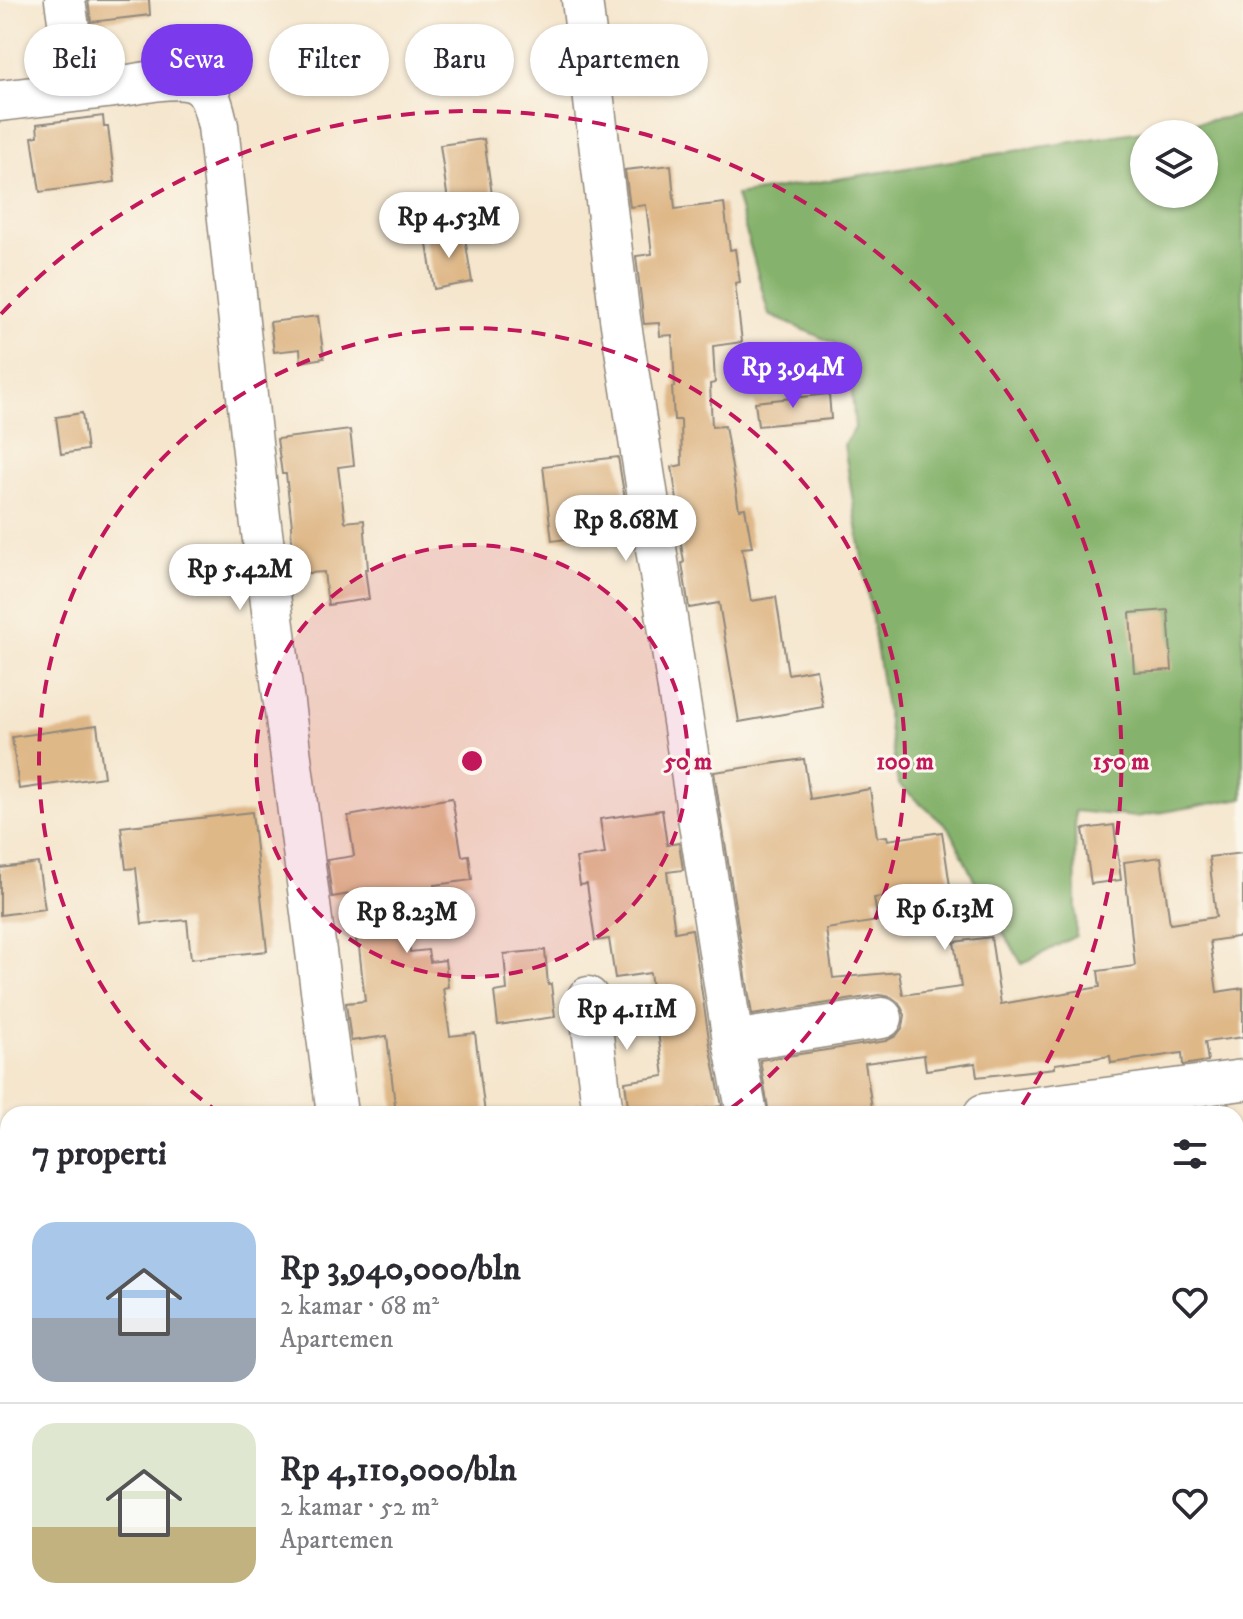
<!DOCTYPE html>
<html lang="id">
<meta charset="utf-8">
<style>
:root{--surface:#fff;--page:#f2f2f3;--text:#2b2b33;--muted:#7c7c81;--line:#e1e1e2;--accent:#7c3aed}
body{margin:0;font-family:"IM FELL DW Pica",serif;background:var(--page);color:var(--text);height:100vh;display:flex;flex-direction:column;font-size:30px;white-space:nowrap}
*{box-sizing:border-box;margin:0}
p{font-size:26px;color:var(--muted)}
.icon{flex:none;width:44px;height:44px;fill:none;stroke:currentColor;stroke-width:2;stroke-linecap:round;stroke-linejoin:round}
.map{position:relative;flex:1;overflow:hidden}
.sheet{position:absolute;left:0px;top:1106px;width:1244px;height:514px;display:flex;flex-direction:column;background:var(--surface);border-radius:24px 24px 0 0;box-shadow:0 2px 6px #0004}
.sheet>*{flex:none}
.guide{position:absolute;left:24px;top:24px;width:800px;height:72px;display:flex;gap:16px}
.tools{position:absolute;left:1130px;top:120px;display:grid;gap:16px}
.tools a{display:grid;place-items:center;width:88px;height:88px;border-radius:50%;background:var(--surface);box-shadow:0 2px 6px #0004;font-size:40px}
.price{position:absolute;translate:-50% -68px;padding:0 18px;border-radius:28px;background:#fff;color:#222;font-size:26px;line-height:52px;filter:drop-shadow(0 2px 4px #0008)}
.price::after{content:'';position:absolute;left:50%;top:48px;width:24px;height:18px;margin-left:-12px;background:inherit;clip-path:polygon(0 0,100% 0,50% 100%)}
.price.active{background:var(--accent);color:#fff}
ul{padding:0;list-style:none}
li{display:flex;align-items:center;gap:24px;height:200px;padding:0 32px}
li+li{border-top:2px solid var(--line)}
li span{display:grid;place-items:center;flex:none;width:224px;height:160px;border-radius:24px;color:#555}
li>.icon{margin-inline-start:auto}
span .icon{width:96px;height:96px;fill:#fffc;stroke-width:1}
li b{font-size:34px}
h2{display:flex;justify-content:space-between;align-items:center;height:96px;padding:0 32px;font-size:34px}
.tag{padding:0 28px;border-radius:36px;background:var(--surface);box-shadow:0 2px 6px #0004;font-size:28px;line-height:72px}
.tag.active{background:var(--accent);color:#fff}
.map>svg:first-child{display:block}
.forest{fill:#85b26c;stroke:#586e4c;stroke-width:2;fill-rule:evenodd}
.building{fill:#dfb888}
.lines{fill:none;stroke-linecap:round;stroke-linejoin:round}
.minor-casing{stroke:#90887c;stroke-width:43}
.minor{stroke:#fff;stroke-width:40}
.ring{fill:none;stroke:#c2185b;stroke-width:4;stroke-dasharray:14 10}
.centre{fill:#c2185b;stroke:#fbf7ec;stroke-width:4}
.ring-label{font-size:24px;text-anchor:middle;font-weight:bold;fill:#c2185b;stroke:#fbf7ec;stroke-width:6;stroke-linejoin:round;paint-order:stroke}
</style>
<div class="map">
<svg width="1243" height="1619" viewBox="0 0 1243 1619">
<rect width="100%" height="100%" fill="#fbf7ec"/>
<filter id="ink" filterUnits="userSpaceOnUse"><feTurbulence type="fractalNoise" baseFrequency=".0125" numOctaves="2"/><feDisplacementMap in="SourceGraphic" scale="16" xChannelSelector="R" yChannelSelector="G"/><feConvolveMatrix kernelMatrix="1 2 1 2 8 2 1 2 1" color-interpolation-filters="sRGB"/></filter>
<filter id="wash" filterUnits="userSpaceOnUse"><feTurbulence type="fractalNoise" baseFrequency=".006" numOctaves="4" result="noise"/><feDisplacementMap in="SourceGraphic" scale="32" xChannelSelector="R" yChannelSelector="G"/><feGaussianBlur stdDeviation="1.8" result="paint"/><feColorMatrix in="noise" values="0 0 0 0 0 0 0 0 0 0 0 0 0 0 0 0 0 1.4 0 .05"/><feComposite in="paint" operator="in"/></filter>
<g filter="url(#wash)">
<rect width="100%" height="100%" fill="#f5e6cd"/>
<path class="forest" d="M1243,115V798L1136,817L1075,811L1076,936L1022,964L985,902L950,829L898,784L844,445L855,428L848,349L769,315L736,195ZM1144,134H1204V194H1144Z"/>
<g id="blocks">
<g class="building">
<path d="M88,0H149L150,15L91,22Z"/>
<path d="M103,116L104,127H108L115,182L40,192L32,137L38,136L37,124Z"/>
<path d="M484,139L493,202L449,208L440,145Z"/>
<path d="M671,165L675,209L724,203L730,250L735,249L740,282L735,283L742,342L713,346L715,383L710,384L712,427L725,426L739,509L745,508L752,547L742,548L751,601L776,597L788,674L816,669L823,707L739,722L719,603L689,608L682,563L684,562L677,520H680L672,467L682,465L681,420H674L672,387L675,386L672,335L660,336L659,323L644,324L636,256L652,254L646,205L630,207L625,170Z"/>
<path d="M464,232L472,282L434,289L426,238Z"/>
<path d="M318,316L324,358L301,362L300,349L274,352L270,322Z"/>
<path d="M829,394L831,419L758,426L755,402Z"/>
<path d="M82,413L87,450L61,454L56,417Z"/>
<path d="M350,430L354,465L338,467L345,522L364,520L368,569H365L369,599L328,605L324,572L294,574L291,526H292L286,474H282L277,439Z"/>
<path d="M618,457L627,512L611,514L613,533L552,541L543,466Z"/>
<path d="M1168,610L1172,670L1134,672L1130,613Z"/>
<path d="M97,725L104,777L19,789L12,737Z"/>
<path d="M804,759L810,799L870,789L877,837L887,836L888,840L942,832L950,886L874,898L878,921L826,929L833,978L899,972L903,995L961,987L954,942L991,937L1001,1004L1100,987L1098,971L1135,966L1124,862L1161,857L1170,924L1216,917L1209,857L1243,853V936L1210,941L1217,992L1243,988V1037L1205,1042L1208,1061L1183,1065L1182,1053L1111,1063L1110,1056L1055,1064V1068L977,1077L975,1063L926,1070L924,1055L865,1063L873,1114H769L760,1060L886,1041L896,1036L903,1027L905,1015L899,1003L891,997L879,995L752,1015L714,772Z"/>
<path d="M452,798L462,856L469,855L472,880L434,885L435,889L403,894L410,952L428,950L430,962L445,960L448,987L443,988L450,1036L475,1033L485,1114H396L387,1036L351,1041L346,1003L365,1001L359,947H357L350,894L332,897L327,860L354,856L348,816Z"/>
<path d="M662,810L667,845L679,843L683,870L667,872L675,932L692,929L710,1045L722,1106L668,1114H629L625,1082L664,1076L650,973L615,978L609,939L595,941L587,884L580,885L576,858L605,854L600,819Z"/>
<path d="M252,812L267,951L191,959L187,920L142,924L136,868L126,869L121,827Z"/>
<path d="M1114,825L1121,880L1091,884L1083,829Z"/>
<path d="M38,863L45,909L0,915V868Z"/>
<path d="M545,950L548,985L551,984L555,1017L498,1025L494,992L507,990L504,954Z"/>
</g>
</g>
</g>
<g filter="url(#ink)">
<use href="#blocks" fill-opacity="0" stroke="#90887c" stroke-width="2"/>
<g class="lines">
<g class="minor-casing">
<g id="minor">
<path d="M65,0L78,90"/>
<path d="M582,0L620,318L733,1041L747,1114"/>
<path d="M0,101C41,96 82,91 123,86C143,83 177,74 196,83C212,91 214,111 218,126L260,517L337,1114"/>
<path d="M588,997L603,1114"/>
<path d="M733,1041L882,1018"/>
<path d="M984,1114L1243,1080"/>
<path d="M1236,1273L1243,1319"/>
<path d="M0,1291L8,1290"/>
<path d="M0,1575L6,1619"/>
<path d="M100,1612L101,1619"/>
<path d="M355,1612L356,1619"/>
<path d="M519,1612V1619"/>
<path d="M599,1612L600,1619"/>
<path d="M812,1612L813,1619"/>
<path d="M1022,1612V1619"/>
</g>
</g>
<use href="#minor" class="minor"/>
</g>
</g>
<circle cx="472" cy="761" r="216" fill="#c2185b" fill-opacity=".12"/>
<g class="ring">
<circle cx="472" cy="761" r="216"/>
<path d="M221 1114A433 433 0 1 1 723 1114"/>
<path d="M1 314A649 649 0 0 1 1019 1110"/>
</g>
<circle cx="472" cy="761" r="12" class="centre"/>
<g class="ring-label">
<text x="688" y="769">50 m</text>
<text x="905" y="769">100 m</text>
<text x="1121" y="769">150 m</text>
</g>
</svg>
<div class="tools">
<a><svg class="icon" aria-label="layers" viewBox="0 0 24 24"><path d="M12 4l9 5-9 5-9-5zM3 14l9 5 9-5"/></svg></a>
</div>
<b class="price" style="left:449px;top:260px">Rp 4.53M</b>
<b class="price active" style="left:793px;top:410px">Rp 3.94M</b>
<b class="price" style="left:626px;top:563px">Rp 8.68M</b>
<b class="price" style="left:240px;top:612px">Rp 5.42M</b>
<b class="price" style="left:945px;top:952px">Rp 6.13M</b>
<b class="price" style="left:407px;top:955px">Rp 8.23M</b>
<b class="price" style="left:627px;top:1052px">Rp 4.11M</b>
<div class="guide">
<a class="tag">Beli</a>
<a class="tag active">Sewa</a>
<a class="tag">Filter</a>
<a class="tag">Baru</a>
<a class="tag">Apartemen</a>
</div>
<section class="sheet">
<h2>7 properti<svg class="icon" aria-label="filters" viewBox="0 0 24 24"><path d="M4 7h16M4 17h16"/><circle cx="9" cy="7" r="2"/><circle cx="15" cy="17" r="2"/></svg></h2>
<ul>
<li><span style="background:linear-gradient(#a9c7e8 60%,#9aa5b1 0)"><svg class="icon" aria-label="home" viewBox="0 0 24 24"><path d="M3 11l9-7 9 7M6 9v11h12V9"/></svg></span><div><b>Rp 3,940,000/bln</b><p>2 kamar · 68 m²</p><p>Apartemen</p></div><svg class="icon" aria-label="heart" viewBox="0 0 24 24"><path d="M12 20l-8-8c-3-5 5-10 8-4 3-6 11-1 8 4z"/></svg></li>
<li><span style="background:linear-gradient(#dfe7d0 65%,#c2b280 0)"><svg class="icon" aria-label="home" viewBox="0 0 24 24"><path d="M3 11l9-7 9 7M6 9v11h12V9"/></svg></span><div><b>Rp 4,110,000/bln</b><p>2 kamar · 52 m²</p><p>Apartemen</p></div><svg class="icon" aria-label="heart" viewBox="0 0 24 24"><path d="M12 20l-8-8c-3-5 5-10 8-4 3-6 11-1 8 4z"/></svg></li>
</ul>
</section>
</div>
